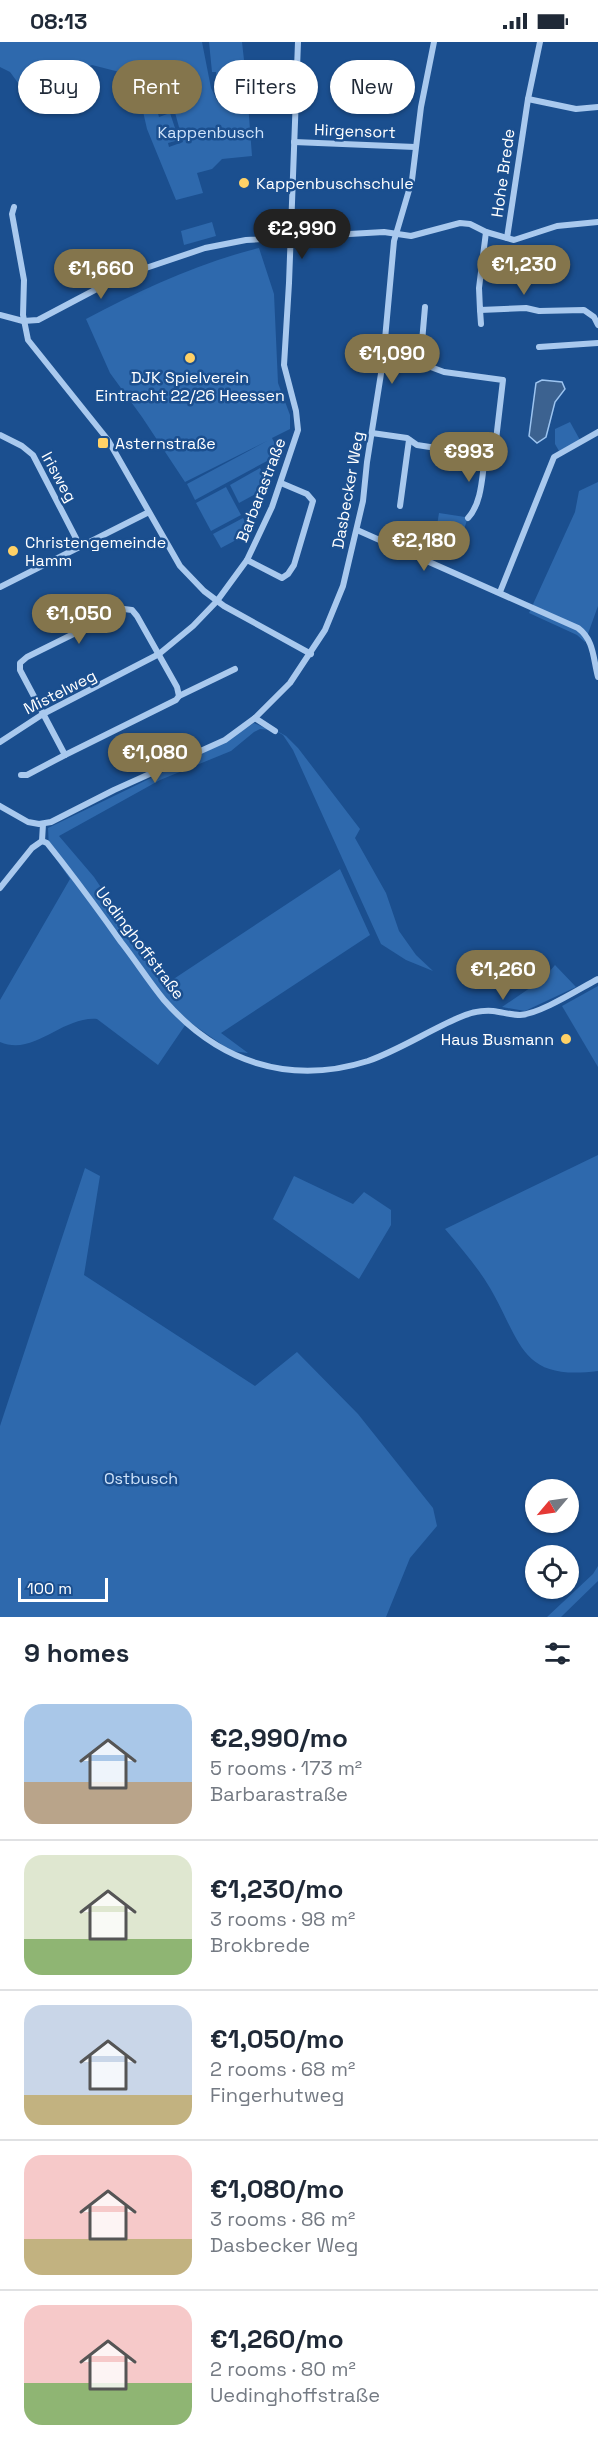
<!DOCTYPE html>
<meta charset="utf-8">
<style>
:root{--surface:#fff;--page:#f2f2f3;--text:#1f2937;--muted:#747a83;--line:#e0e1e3;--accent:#84754c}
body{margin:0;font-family:"Space Grotesk",sans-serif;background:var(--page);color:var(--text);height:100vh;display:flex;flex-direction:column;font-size:22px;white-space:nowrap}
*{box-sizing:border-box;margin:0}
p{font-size:20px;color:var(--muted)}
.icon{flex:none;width:33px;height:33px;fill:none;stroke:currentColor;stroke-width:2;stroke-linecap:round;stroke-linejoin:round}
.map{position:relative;height:1575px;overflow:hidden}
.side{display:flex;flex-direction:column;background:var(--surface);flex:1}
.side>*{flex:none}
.guide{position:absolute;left:18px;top:18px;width:562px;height:54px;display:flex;gap:12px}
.needle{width:39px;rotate:241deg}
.tools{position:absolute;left:525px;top:1437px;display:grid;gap:12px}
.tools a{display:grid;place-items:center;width:54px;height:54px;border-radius:50%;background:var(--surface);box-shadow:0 2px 4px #0004;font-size:30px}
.scale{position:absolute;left:18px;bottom:15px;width:90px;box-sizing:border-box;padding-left:6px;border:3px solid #fff;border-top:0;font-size:16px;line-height:21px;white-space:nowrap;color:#fff;-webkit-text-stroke:4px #1b4f8f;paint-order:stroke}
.price{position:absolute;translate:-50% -51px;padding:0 14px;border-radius:21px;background:var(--accent);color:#fff;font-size:20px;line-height:39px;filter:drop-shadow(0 2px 3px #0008)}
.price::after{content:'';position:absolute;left:50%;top:36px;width:18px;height:14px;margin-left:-9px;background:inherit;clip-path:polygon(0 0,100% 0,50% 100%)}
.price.selected{background:#222;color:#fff}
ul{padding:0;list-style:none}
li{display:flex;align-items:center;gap:18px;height:150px;padding:0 24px}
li+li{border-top:2px solid var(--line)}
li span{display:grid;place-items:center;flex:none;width:168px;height:120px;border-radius:18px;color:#555}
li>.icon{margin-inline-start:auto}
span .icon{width:72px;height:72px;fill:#fffc;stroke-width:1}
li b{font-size:26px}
h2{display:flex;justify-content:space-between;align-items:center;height:72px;padding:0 24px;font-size:26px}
.tag{padding:0 21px;border-radius:27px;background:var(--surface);box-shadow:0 2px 4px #0004;font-size:21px;line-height:54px}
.tag.selected{background:var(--accent);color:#fff}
.status{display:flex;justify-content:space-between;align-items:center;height:42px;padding:0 30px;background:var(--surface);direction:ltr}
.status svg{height:16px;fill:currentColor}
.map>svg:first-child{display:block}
.green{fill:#2e69ad}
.water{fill:#3c6290;stroke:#9cc4f0;stroke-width:1.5}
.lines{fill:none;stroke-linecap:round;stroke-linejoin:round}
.minor{stroke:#a9c9ee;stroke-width:6}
.poi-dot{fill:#ffd166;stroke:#1b4f8f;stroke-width:2}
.labels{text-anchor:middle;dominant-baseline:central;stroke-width:5;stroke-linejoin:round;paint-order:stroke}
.street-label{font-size:16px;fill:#fff;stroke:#1b4f8f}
.park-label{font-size:16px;fill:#cfe3fa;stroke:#1b4f8f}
.poi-label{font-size:16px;fill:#fff;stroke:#1b4f8f;text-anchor:start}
</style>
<div class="status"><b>08:13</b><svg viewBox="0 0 49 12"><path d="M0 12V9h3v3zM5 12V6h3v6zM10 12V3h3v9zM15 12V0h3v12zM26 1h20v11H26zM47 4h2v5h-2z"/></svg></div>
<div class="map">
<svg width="598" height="1575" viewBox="0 0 598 1575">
<rect width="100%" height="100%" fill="#1b4f8f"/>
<g class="green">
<path d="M0,0H202L211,46L218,60L216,30H212L209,0H242L245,27L260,26L263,56L220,61H248L252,114L222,117L212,127L197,131L203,151L176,158L147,87L139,52L152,50L159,75L170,71L179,98L168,101L169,105L183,100L170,52L147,37L92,23L50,42L24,49L10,30L0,25Z"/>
<path d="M212,180L216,194L184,203L181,189Z"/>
<path d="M259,206L274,252L278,341L290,373V387L272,396L280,412L195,458L187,442L267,399L185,440L142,375L110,331L86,277C141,248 198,221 259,206Z"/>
<path d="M570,380L580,398L559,409L555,402V387Z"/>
<path d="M260,426L270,444L239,461L230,443Z"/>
<path d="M598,440V564L585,600L577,593L529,571L575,470L579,449Z"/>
<path d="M226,445L241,473L211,489L196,461Z"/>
<path d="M439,471L465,475L467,478L460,500L436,490Z"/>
<path d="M243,476L251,490L221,506L213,492Z"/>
<path d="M254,681L270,688L260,687L254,690L231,709L160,738L59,794L94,835L108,856L122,885L163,944L340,827L370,893L221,991L248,1011L231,1009L188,979L158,1023L97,977C62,974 34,1015 0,1000V958L70,837L49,807L48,786L221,702Z"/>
<path d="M263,681L286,694L298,706L360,787L355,796L386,851L399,889L416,913L433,929L406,918L381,902L293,708L283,693Z"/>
<path d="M555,923L576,945L525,969L502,965L543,937Z"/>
<path d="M598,944V1025L562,964Z"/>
<path d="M598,1113V1329C520,1339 522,1301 490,1246C477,1224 461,1206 445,1187Z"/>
<path d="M85,1126L100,1134L84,1233L255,1344L297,1310L358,1372L433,1466L437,1484L410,1516L386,1575H0V1384Z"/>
<path d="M294,1134L353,1162L364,1150L391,1168V1183L359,1237L273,1177Z"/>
<path d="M598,1524V1539L561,1575H547L593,1532Z"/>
</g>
<path class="water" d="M542,338L562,340L565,347L555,360L546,395L537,401L529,394L536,341Z"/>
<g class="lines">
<g class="minor">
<path d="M528,57L576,67L598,65"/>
<path d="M294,100L415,105"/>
<path d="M14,165L12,172L24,238L23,273L28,298L108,398L180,524L204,549L224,564L311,612"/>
<path d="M486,190L479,246L480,268L526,266L539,269L584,268L594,275L598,283"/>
<path d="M507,196L528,57L540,0"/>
<path d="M480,268L481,282"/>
<path d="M0,273L23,279L38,278L108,241L140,228L205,206L246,198L384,190L411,194L460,181L470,182L486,190L514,198L557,184L598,180"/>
<path d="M539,305L598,301"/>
<path d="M420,323L425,265"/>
<path d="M372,391L407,396L417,403L494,415L503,338L444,330L428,324L383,319"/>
<path d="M0,393L22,404L33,413L80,504"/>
<path d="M400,464L409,398"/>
<path d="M468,476C482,461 482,434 485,414"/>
<path d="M357,488L578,586C594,598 593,616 598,635"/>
<path d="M247,518L282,536L288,532L294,523L313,459L307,452L281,441"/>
<path d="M0,545L147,471"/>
<path d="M500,550L554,415L598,390"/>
<path d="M124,567L132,568L137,574L177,645L179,654L176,658L65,713L20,628V621L27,615Z"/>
<path d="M179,654L235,627"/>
<path d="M255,676L275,689"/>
<path d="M0,700L43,672L159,612L193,584L217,559L247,518L272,465L298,388L296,369L284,323L289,241L298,0"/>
<path d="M21,733H27L65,713"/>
<path d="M0,764L28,780L39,782L51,780L114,748L225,698L255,676L290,641L325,588L343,544L363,459L367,420L383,319L394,199L412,138L421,65L434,0"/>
<path d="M42,799L47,801L62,820C82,846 102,873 121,900C136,919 149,940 164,958C218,1020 289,1044 368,1019C399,1008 428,989 458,976C469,971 481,968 493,969C502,970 511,973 520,973C540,972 579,947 598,937"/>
<path d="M42,799L43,782"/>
<path d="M0,846L32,806L42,799"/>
</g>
</g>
<g class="poi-dot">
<circle cx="244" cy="141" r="6"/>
<circle cx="190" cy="316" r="6"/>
<rect x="97" y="395" width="12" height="12" rx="3"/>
<circle cx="13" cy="509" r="6"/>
<circle cx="566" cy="997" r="6"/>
</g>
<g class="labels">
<g class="street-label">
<text transform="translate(355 89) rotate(2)">Hirgensort</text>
<text transform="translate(503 131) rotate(-82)">Hohe Brede</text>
<text transform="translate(59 435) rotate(61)">Irisweg</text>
<text transform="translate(261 448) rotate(-69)">Barbarastraße</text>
<text transform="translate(348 448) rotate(-80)">Dasbecker Weg</text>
<text transform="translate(60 650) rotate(-27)">Mistelweg</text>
<text transform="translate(140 901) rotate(53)">Uedinghoffstraße</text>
</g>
<g class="park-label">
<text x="211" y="90">Kappenbusch</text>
<text x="141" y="1436">Ostbusch</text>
</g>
<g class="poi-label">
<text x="256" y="141">Kappenbuschschule</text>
<text x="190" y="335" text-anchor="middle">DJK Spielverein<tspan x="190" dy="18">Eintracht 22/26 Heessen</tspan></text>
<text x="115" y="401">Asternstraße</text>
<text x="25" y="500">Christengemeinde<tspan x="25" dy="18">Hamm</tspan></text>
<text x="554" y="997" text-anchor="end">Haus Busmann</text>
</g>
</g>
</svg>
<div class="tools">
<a><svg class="needle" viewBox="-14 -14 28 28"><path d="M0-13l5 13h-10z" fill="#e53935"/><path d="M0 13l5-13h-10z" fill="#747a83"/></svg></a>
<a><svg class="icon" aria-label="locate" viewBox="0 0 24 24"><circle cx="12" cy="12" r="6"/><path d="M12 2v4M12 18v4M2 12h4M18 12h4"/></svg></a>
</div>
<div class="scale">100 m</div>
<b class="price selected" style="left:302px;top:218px">€2,990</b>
<b class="price" style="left:524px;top:254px">€1,230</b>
<b class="price" style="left:101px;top:258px">€1,660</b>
<b class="price" style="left:392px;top:343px">€1,090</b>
<b class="price" style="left:469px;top:441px">€993</b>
<b class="price" style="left:424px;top:530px">€2,180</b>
<b class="price" style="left:79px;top:603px">€1,050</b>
<b class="price" style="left:155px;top:742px">€1,080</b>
<b class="price" style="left:503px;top:959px">€1,260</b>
<div class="guide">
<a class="tag">Buy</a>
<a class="tag selected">Rent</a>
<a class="tag">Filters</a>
<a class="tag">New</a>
</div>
</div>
<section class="side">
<h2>9 homes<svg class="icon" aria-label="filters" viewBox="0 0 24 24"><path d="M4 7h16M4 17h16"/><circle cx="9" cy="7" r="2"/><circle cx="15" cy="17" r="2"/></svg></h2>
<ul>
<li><span style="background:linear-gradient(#a9c7e8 65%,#b9a48a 0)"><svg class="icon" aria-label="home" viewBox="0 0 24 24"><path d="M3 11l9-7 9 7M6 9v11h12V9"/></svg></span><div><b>€2,990/mo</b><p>5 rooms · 173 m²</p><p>Barbarastraße</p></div></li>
<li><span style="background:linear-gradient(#dfe7d0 70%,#8fb573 0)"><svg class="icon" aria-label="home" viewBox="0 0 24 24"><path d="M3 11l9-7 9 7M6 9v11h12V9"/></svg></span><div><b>€1,230/mo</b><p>3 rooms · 98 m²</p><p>Brokbrede</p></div></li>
<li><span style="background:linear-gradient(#c9d6e8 75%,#c2b280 0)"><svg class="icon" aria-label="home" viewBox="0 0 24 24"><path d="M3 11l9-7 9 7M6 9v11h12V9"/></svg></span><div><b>€1,050/mo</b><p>2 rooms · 68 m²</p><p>Fingerhutweg</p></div></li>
<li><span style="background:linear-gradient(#f6c9c9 70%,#c2b280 0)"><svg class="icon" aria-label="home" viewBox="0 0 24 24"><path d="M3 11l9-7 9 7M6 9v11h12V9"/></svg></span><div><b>€1,080/mo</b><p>3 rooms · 86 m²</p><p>Dasbecker Weg</p></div></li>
<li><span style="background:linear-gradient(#f6c9c9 65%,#8fb573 0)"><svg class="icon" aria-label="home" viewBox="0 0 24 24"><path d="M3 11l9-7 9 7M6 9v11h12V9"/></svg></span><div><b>€1,260/mo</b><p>2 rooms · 80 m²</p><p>Uedinghoffstraße</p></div></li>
</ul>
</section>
